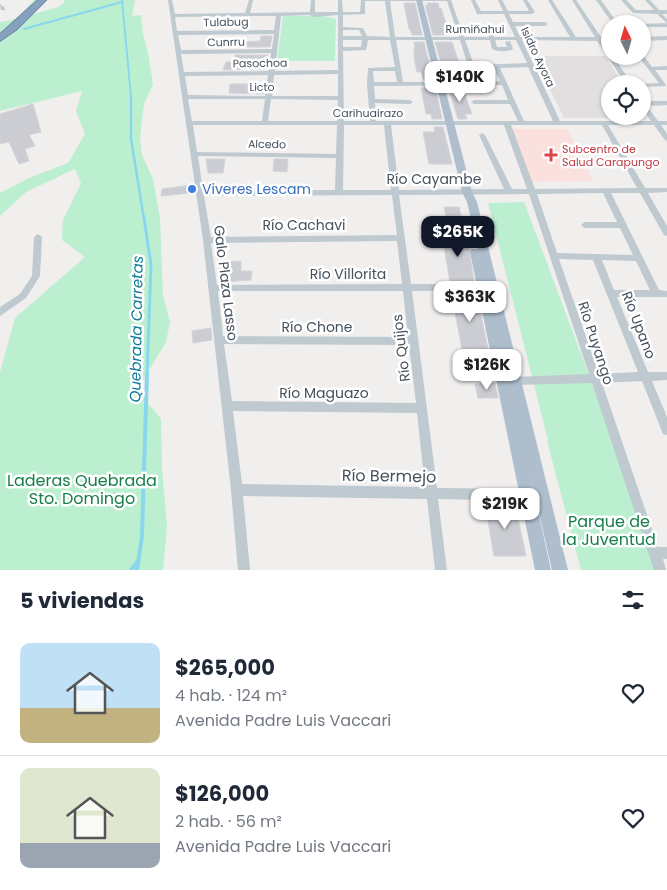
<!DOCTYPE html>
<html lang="es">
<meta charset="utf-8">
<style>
:root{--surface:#fff;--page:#f2f2f3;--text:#1f2937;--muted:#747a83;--line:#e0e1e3;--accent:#111827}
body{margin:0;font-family:Poppins,sans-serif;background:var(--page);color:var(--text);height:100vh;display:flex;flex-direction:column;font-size:19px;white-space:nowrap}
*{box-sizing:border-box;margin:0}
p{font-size:16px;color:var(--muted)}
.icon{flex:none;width:28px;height:28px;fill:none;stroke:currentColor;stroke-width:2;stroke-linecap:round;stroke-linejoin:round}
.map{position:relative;height:570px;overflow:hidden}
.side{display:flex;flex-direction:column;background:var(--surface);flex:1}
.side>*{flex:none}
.needle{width:32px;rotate:355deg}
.controls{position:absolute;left:601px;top:15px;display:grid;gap:10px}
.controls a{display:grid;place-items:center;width:50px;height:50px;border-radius:50%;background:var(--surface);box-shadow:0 1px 4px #0004;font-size:25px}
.price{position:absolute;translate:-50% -42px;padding:0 11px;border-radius:10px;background:#fff;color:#222;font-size:16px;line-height:32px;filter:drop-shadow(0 1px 2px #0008)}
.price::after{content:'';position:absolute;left:50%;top:30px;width:15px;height:11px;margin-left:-8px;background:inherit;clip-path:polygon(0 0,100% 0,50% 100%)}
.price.on{background:var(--accent);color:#fff}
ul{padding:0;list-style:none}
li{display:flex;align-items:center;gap:15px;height:125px;padding:0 20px}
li+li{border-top:1px solid var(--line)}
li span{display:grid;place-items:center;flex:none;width:140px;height:100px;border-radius:10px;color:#555}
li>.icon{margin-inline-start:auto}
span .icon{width:60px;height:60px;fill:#fffc;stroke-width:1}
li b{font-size:21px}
h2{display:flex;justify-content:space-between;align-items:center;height:60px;padding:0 20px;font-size:21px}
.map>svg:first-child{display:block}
.education{fill:#e2dfe0}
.medical{fill:#fbe1de}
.green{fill:#bcefd0}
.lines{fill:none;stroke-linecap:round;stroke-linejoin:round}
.stream-far3{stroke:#89d7ec;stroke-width:2}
.stream-far2{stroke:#89d7ec;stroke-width:2.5}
.stream-far1{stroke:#89d7ec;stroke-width:3}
.stream{stroke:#89d7ec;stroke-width:4}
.building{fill:#cbcdd3;stroke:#d2d4da}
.highway-casing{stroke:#718ca9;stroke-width:2}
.minor{fill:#bec9d0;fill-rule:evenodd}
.major{fill:#aebecd;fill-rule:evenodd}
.highway{fill:#86a1bd;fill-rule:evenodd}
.health-dot{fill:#e0444e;stroke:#fff;stroke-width:2}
.shop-dot{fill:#3f7fe0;stroke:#fff;stroke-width:2}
.labels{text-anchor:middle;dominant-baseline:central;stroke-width:5;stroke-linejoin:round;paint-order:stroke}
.far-street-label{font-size:11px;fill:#46515c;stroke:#fff}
.far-health-label{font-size:11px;fill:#be3a42;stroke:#fff;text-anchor:start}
.street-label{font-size:14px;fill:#46515c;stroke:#fff}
.shop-label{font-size:14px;fill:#366cbe;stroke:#fff;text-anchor:start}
.water-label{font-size:15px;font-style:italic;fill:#0c7c9a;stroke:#fff}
.near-street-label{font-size:16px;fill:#46515c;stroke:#fff}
.near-park-label{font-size:16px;fill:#177d4a;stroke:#fff}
</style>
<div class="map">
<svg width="667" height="570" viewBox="0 0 667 570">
<rect width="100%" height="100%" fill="#f1eeee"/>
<path class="education" d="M534,56H605L623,84H610V116H642L643,113L646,118H564Z"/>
<path class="medical" d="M512,129H567L593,181L532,182Z"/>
<g class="green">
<path d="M34,0H37L20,18L58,7L63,4L65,0H135L132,16L141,15L143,34L148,53L153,84L144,104L140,137L142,155L153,179L160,218L163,295L170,322L166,342L137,390L161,419L162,468L167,526L163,570H0V372L15,318L85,257L62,240L63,220L81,183L75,169L26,192L0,216V193L29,178L68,163L85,134L76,111L82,91L0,111V22L16,19Z"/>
<path d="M283,16H323L336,19L335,61H277Z"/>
<path d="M524,202L662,570H581L547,441L548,440L488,203Z"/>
</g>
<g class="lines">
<g class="stream-far3">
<path d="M122,0L131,97"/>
<path d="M24,29L122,2"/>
</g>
<path class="stream-far2" d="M131,96V139L144,219"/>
<path class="stream-far1" d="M144,218L151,265L147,374"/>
<g class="stream">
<path d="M131,570L138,561"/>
<path d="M137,570L142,536L147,373"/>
</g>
</g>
<g class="building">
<path d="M404,3H415L422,35H412L410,29H409Z"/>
<path d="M427,3H438L439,8H441L450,35H433L425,5L428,6Z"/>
<path d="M261,36H272L270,47H242L243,42L260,41Z"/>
<path d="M414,42H424L433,80H424L421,72H417L414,57V49H415Z"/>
<path d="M435,42H452L460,66H453L457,80H446Z"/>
<path d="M235,55H268L265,69L223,70L226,62H235Z"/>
<path d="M230,84H264L263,94L229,93Z"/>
<path d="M435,87L436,90L442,119H432L431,114H426L421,88Z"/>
<path d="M448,87H460L461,92H464L472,114H465L467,119H458Z"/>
<path d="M33,104L41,132L29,135L35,146L25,149L29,161L19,164L9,142L0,144V114Z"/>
<path d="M434,127H443L452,164H429L423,132H435Z"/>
<path d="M206,159H225L223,173H208Z"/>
<path d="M274,159H288L287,172L273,171Z"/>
<path d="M191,185V193L161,196L162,189Z"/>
<path d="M444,207H459L461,216H446Z"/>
<path d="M442,235H467L474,282H450Z"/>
<path d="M241,261V271H252L251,280L224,282L226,262Z"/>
<path d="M451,292H476L489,353L463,354Z"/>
<path d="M211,328L212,340L193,343L192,331Z"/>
<path d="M495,383L498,398H478L475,384Z"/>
<path d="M485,504H515L526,556H494Z"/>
</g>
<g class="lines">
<g class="highway-casing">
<path id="highway" d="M38,0H46L16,30L0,41V34Z"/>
</g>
<g class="minor">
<path d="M168,0H172L175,14L245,13L249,0H253L250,13L310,12L311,0H315V12H338V0H342L343,12H360L361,0H451L464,37H489L487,28L499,26L506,34L501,35L498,30H492L494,37H515L504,14H477L471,0H475L481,11H503L498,0H502L508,11H529L523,0H527L535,12L532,14H509L513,22H545L548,24L545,26H515L520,37H570L548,0H552L576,37H595L572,0H576L601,37H610V41H603L610,52V56H613L632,84H626L597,41L522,40L560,121H651L642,108V101H667V105L647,106L658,121H667V125H661L667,134V141L665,140L654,125H608L645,188H667V192L648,193L667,226V236L664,235L640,193H611L659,290L667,291V297H617L648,372H667V380L652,381L667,417V435L663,434L642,381L602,383L658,547H667V559H663L666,570H654L592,383L514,385L510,384L509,381L510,378L514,377L589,374L529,194L399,195L411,284H483L486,285L487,287L486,289L483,290L412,291L437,488L531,489L535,491L537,495L535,499L531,501L438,499L447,570H435L427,499L243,496L250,570H238L231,490L203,240ZM365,1H385L390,37L367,36L363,28L343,27V15L365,14ZM390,1H447L459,37H395ZM310,15L312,17L338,15V70L275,71L281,16ZM248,16H276L274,30L177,31L175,17ZM343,30H359L362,36H343ZM274,34L272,49L181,50L178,35ZM343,40H362L361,47H343ZM368,40H390L395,67L368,68L367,84L370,121H344L343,51L366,50ZM396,40H460L473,82H403ZM465,40H490L492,49C497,52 508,52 513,49L510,41L505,42L507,47H497L495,40H516L527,63L474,65ZM271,53L269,71L184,72L181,54ZM528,67L553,121H524L500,68ZM494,68L500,81L479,82L475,69ZM373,71H395L397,82H374ZM338,74V96H272L274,75ZM268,75L265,96L188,95L185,76ZM502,85L508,100H474L471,102L474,104H510L518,121H376L375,103L410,104L413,102L410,100L375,99L374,86ZM188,99H265L262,121H192ZM271,99L338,100L337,121H268ZM193,125H337L336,154L197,152ZM344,125H384L391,190H343ZM391,125H504L527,189H512L485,135L482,133L479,135L504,189L399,190ZM511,125H602L637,188L535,189ZM198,156L336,158L335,190L203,191ZM603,193L617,222H585L581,225L585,228H620L633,255L557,253L537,194ZM392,195L397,235L211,237L204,196ZM397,241L402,284L217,285L211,243ZM559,259L593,260L638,372L599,374ZM602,260L636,261L650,290H614ZM218,291H403L408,337L223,336ZM224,344L409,345L416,403L232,401ZM233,411L417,413L425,487L242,484Z"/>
<path d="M596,0H601L618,24H613Z"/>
<path d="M621,0H626L636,10H654L645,0H650L659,10H667V14H662L667,19V27H642V24H641L667,23L657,14L633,13Z"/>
<path d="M0,4L5,8V10H1Z"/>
<path d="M667,36V40L642,41V37Z"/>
<path d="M643,55L652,67L667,66V70H655L666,85L665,86L642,87V84H640L659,83L638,56H642Z"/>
<path d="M38,234L42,237L40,276L26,298L0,316V307L20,294L32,276L34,237Z"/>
</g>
<path class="major" d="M416,0H422L472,192L477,202L568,570H552L529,470L551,570H535L470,252L471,249H478L467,202L462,192Z"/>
<use href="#highway" class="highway"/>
</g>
<path class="health-dot" d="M548.5 147.5h5v5h5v5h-5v5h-5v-5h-5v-5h5z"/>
<circle class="shop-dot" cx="192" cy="189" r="5"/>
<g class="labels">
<g class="far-street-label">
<text transform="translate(226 22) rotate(-1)">Tulabug</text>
<text x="475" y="29">Rumiñahui</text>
<text transform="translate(226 42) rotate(-1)">Cunrru</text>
<text transform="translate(538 57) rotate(65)">Isidro Ayora</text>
<text transform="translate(260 63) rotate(-1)">Pasochoa</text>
<text x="262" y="87">Licto</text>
<text x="368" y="113">Carihuairazo</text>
<text transform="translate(267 144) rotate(1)">Alcedo</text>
</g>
<g class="far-health-label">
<text x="562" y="149">Subcentro de<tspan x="562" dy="13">Salud Carapungo</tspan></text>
</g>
<g class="street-label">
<text x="434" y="179">Río Cayambe</text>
<text x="304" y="225">Río Cachavi</text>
<text x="348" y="274">Río Villorita</text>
<text transform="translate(226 283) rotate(83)">Galo Plaza Lasso</text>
<text transform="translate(639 325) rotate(69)">Río Upano</text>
<text x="317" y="327">Río Chone</text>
<text transform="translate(596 343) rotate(72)">Río Puyango</text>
<text transform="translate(401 348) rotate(-97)">Río Quijos</text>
<text x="324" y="393">Río Maguazo</text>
</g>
<g class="shop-label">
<text x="202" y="189">Viveres Lescam</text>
</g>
<g class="water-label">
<text transform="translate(136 329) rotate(-89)">Quebrada Carretas</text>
</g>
<g class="near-street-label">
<text transform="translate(389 476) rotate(1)">Río Bermejo</text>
</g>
<g class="near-park-label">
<text x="82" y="480">Laderas Quebrada<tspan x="82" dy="18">Sto. Domingo</tspan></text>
<text x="609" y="521">Parque de<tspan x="609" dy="18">la Juventud</tspan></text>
</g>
</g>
</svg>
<div class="controls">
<a><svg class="needle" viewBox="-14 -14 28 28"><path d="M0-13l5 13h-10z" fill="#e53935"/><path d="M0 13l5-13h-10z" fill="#747a83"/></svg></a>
<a><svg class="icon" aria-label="locate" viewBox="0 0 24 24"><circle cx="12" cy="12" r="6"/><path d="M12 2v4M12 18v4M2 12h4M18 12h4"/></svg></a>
</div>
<b class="price" style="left:460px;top:103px">$140K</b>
<b class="price on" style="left:458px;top:258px">$265K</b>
<b class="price" style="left:470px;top:323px">$363K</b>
<b class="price" style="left:487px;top:391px">$126K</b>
<b class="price" style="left:505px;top:530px">$219K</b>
</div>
<section class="side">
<h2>5 viviendas<svg class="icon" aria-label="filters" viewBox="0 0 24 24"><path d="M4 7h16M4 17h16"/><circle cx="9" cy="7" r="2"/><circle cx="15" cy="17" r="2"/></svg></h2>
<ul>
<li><span style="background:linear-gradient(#bfe0f5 65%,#c2b280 0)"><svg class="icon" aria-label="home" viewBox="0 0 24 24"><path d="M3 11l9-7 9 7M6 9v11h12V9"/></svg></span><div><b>$265,000</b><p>4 hab. · 124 m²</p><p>Avenida Padre Luis Vaccari</p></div><svg class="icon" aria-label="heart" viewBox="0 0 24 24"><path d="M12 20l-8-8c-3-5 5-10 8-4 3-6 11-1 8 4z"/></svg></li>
<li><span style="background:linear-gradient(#dfe7d0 75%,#9aa5b1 0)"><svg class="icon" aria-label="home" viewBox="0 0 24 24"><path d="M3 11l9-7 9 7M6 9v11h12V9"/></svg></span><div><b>$126,000</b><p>2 hab. · 56 m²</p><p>Avenida Padre Luis Vaccari</p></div><svg class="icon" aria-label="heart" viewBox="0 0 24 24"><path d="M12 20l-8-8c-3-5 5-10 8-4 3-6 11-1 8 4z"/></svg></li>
</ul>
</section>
